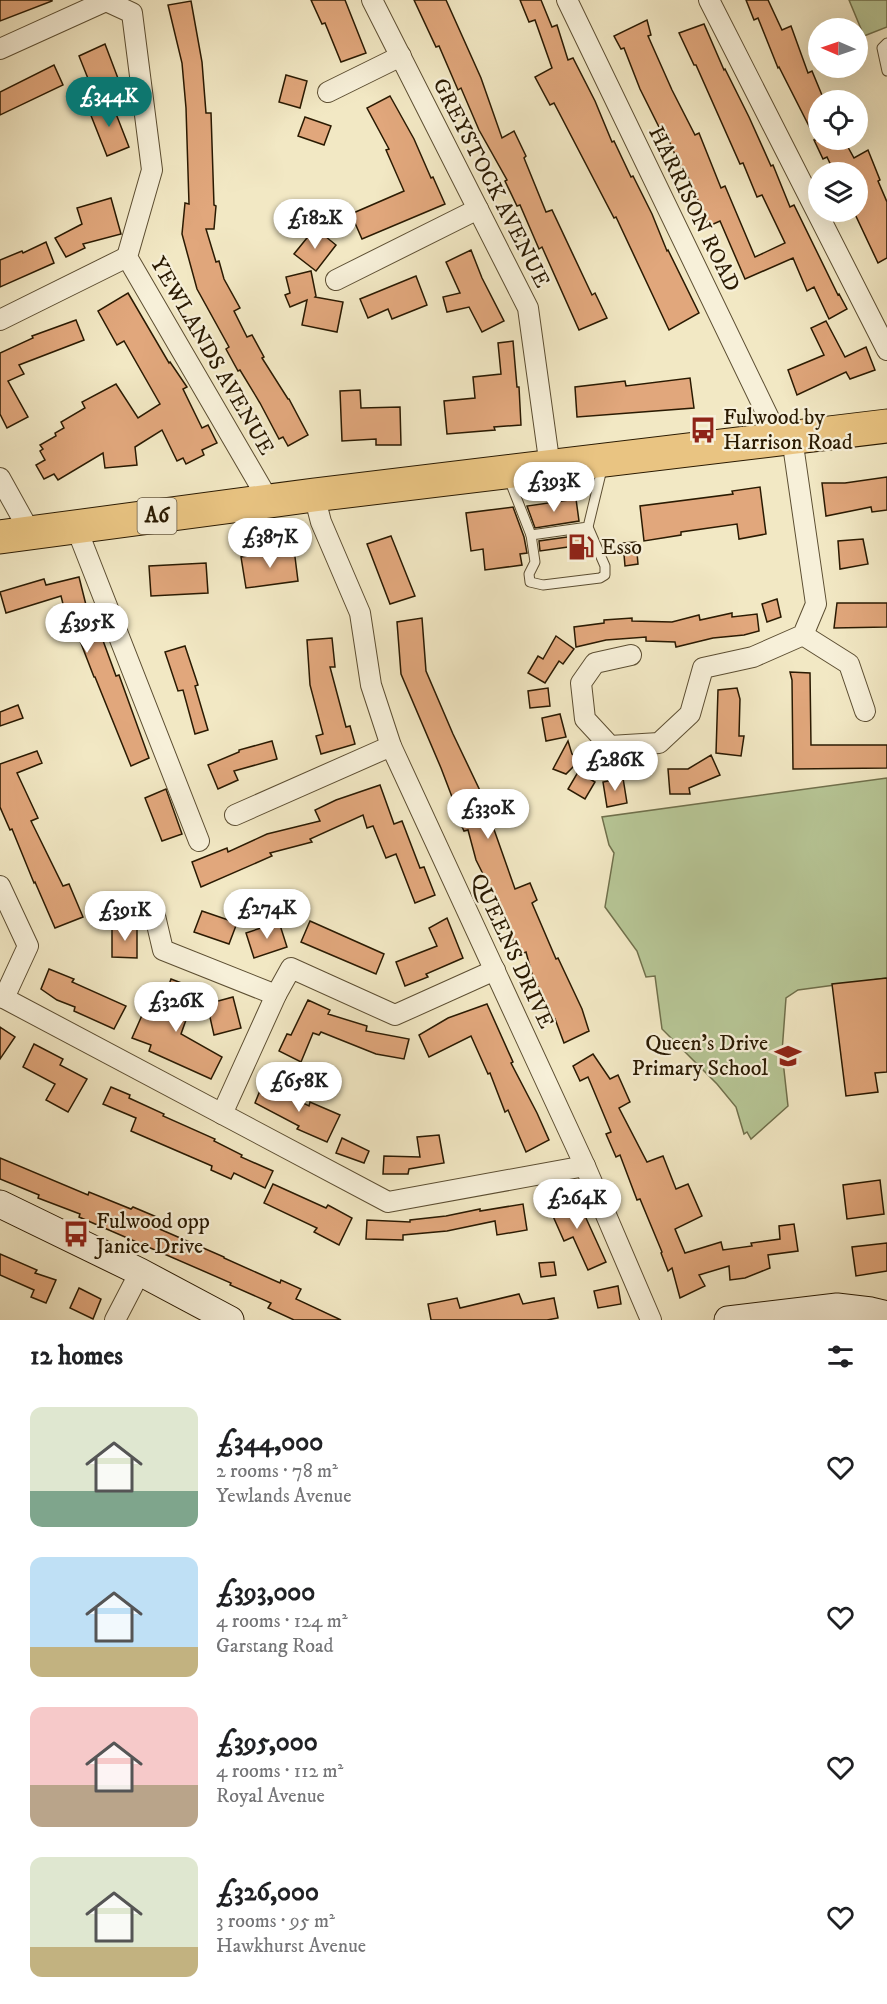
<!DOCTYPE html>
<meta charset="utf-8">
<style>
:root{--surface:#fff;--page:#f2f2f2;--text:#202124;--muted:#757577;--accent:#0f766e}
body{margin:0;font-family:"IM FELL DW Pica",serif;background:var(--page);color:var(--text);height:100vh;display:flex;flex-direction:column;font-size:22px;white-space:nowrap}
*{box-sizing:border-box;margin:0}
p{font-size:20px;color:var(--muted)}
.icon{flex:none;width:33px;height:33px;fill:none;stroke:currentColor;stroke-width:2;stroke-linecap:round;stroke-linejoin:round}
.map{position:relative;height:1320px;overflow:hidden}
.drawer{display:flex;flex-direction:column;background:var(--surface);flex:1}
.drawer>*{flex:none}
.needle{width:39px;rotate:272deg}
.fabs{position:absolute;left:808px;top:18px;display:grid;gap:12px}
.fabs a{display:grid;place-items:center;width:60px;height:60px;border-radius:50%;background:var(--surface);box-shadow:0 6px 24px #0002;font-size:30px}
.price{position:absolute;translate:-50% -51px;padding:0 14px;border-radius:21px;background:#fff;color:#222;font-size:20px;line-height:39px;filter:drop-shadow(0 2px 3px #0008)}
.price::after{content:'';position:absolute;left:50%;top:36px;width:18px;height:14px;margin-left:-9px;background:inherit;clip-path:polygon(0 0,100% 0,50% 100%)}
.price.active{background:var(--accent);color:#fff}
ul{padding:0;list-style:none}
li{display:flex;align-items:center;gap:18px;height:150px;padding:0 30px}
li span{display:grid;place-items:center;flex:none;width:168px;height:120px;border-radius:12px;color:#555}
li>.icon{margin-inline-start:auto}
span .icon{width:72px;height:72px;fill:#fffc;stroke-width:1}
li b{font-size:26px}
h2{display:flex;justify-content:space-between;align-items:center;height:72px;padding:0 30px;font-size:26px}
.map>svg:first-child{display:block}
.green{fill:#b7c696;stroke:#70704c;stroke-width:1.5}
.building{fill:#e1a77c;stroke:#2a1a02;stroke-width:1.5}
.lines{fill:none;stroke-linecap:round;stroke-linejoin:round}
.lane-casing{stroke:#5c4e32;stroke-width:11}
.street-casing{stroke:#5c4e32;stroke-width:22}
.secondary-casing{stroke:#2a1a02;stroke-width:29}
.highway-casing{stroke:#2a1a02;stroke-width:35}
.lane{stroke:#f7f0d9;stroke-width:9}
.street{stroke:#f7f0d9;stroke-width:20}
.secondary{stroke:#f7f0d9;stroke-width:27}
.highway{stroke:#e9c482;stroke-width:33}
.labels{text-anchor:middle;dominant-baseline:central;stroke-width:4.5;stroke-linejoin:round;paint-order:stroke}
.shield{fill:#f7f0d9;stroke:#685a42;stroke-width:1.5}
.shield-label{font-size:21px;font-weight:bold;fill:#2a1a02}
.street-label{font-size:22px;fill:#2a1a02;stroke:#f7f0d9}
.poi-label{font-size:22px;fill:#2a1a02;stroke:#f7f0d9;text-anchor:start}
</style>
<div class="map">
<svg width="887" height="1320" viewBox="0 0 887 1320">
<rect width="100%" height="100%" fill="#f2e8c4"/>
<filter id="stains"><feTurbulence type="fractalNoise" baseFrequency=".00333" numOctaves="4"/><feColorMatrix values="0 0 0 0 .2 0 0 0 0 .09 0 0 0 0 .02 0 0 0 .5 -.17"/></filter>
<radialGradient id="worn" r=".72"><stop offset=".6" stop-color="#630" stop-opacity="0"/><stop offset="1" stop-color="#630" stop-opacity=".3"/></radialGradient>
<g class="green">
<path d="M849,0H887V27L864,36Z"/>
<path d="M887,778V978L798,990L786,998L782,1052L788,1106L751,1139L747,1132L744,1134L736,1107L717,1084L662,1029L655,976L646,977L637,951L605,907L614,853L609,845L602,817Z"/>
</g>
<g class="building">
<path d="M0,0H52V1L0,21Z"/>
<path d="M311,0H345L366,53L341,62L325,23L322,24Z"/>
<path d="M414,0H446L481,78L502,138L514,131L526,156L524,158L546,212L552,210L592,295L595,293L607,318L579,330L542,247L539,249L520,205L517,206L505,181L507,180L479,130L461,88L458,90L439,46L436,47Z"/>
<path d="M520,0H541L552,27L557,25L568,60L573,58L595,101L612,142L614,141L631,177L633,176L652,214L667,251L668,250L699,313L669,330L616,217L614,218L554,103L550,105L535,77L552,68L535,20L529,22Z"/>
<path d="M746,0H768L782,30L791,26L808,73L812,71L824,100H819V140H844L854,158L868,150L880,180L878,181L887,202V258L878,263L854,212H858V172H834L827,157L823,159L814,140H816L779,67L778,68L758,18L754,20Z"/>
<path d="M191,1L202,62L206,113H211L214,205L216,206L214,229H206L216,262L219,261L224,279L240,308L234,311L247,337L252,335L264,357L262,358L288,399H289L308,435L288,446L283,437L279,439L260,403L240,370L238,371L226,349L229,347L197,289L182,234L185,203L189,204L186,108L182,63L168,5Z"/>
<path d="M647,20L651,35L648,36L672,90L695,135L699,133L721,188L725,186L755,257L785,243L762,195L757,197L743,163L740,164L696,65H694L679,33L704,24L724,70L725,69L749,117L771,166L773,165L790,207L794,205L838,295L839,294L847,309L829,319L814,287L807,291L793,258L745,279L720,221L709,226L688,177L685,178L667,136L664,137L640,89L624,48L621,49L614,36Z"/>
<path d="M105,44L119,81L93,91L79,56Z"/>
<path d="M54,65L63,85L0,115V92Z"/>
<path d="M286,75L307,81L300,108L279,102Z"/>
<path d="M390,96L414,139L431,178L433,177L445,204L362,239L351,214L404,191L386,150L389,149L367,108Z"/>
<path d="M111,101L129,147L107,156L88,108Z"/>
<path d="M305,117L331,126L324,145L298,136Z"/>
<path d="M111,198L121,234L83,244L85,248L66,257L55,238L82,224L77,208Z"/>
<path d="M315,228L336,245L316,271L294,254Z"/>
<path d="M46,242L54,263L0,287V260L22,251L23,253Z"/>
<path d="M471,250L482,278L504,321L482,332L469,307L447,312L443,297L460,293L446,262Z"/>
<path d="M311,271L316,296L315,297L343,302L337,332L302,325L307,300L290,307L285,295L290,293L286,277Z"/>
<path d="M416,276L427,305L392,319L388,309L368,318L360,299Z"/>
<path d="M128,293L169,363L170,362L187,387L183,389L202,428L208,425L217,443L202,450L204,455L186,464L183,458L177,461L162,430L135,447L137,465L105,468L103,453L58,480L54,474L44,479L36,465L45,460L40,451L43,449L40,445L56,436L55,433L64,428L61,422L85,408L82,402L116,384L138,418L160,404L124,341L117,345L98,311Z"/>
<path d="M76,320L84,340L19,365L24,374L8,381L28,417L7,428L0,414V353L33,338L32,336Z"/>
<path d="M826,321L845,357L866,347L875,370L850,379L846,372L797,395L788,370L824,355L811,328Z"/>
<path d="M513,341L517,387H519L521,425L494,427L495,430L447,434L444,401L475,398L473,377L501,374L498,343Z"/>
<path d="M690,378L694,408L577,417L575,387L625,381L626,386Z"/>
<path d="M360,390L361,408L400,407L401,445H376V439L342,441L340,391Z"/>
<path d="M887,477V510L872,512L871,507L826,516L822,483H845Z"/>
<path d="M760,487L766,534L739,539L737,524L681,532V535L644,541L640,506L733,494L732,491Z"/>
<path d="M576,499L579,521L535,528L527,506Z"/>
<path d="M513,507L524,537L527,553L520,554L522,565L485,570L483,549L471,551L466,513Z"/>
<path d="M581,535L582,545L540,551L539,541Z"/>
<path d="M391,536L415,596L390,604L367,544Z"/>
<path d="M863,539L868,564L840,569L838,541Z"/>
<path d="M636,542L638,564L625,566L623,543Z"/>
<path d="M294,549L298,581L246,588L241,557Z"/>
<path d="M206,563L208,593L151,596L149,566Z"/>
<path d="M79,577L92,629L98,627L116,676L119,675L149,758L131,766L95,677H94L70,615L66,616L61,596L6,613L0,592L44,579L46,585Z"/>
<path d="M777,599L781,617L767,622L762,604Z"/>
<path d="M837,603H887V627L834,628Z"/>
<path d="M732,613V617L757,614L759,631L744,635L713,638L676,647L675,642L646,641V637L606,640L576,647L574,627L604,623V620L632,618V621L672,622L699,615L700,620Z"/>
<path d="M422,618L426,671L453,734L494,820L491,821L515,889L530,883L537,900L532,903L556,959L558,958L582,1009L589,1031L564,1043L555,1019L552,1021L537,985H535L526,952L519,955L503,914L476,860L468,830L464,831L455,811L457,810L441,768L401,674L397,622Z"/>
<path d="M556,636L574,649L563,664L559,661L545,683L528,673L538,656L543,659Z"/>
<path d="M332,638L335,667H330L346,727L350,726L355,744L321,754L316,736L323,734L310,685L307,640Z"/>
<path d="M185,646L198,685L195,686L208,730L195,734L183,690L178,691L165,652Z"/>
<path d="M790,672L810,673L811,745H887V768L793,769L792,680Z"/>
<path d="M548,688L550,706L530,708L528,691Z"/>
<path d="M737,688L740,699L739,736H744L741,756L716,753L718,690Z"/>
<path d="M18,705L23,718L0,726V712Z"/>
<path d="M560,714L566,737L546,741L542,718Z"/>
<path d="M272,741L277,759L234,771L238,780L218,789L208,765L239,752V750Z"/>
<path d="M568,741L572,754L581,759L566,774L553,769Z"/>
<path d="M37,751L42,763L17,773L38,818L31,821L63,886L69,884L83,917L55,928L35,882L34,883L12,829L10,830L0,807V764Z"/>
<path d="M711,755L720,775L689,788L690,794H670L668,769H688Z"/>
<path d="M578,772L595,782L585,799L568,789Z"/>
<path d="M623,778L627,803L607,807L603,782Z"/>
<path d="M380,785L394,824L402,821L420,868L424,867L435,895L415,903L396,854L386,858L373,826L367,828L363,815L310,839L312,842L270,853L272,856L201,887L192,862L227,848L228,852L267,834L320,821L315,810L336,800Z"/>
<path d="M166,789L182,834L162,841L145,798Z"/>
<path d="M202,911L237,923L229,944L194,932Z"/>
<path d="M447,918L463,958L426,974L428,977L405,986L396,962L437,946L429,928Z"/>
<path d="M310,921L384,954L376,974L301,942Z"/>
<path d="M279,922L287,947L254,958L246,933Z"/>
<path d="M112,927L137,928V958L112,957Z"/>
<path d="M49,969L74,979L72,982L126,1006L114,1029L74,1011L75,1007L57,1000L41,989Z"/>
<path d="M887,978V1072L875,1073L878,1092L846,1096L832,984Z"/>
<path d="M171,979L197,989L181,1034L222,1057L211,1079L149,1051L151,1045L132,1038L143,1013L157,1019Z"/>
<path d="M233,997L241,1028L214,1035L207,1004Z"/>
<path d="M308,1000L330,1010L328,1014L367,1026L366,1031L409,1039L404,1059L376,1054L321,1032L319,1035L313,1033L301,1062L279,1051L287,1034L291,1035Z"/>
<path d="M487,1004L513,1062L511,1063L537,1113L549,1140L526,1152L508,1110L505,1112L490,1073L488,1074L471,1036L429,1057L419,1035L448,1018Z"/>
<path d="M0,1027L15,1037L0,1059Z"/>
<path d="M34,1044L63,1059L60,1065L87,1079L68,1112L46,1100L55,1084L23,1067Z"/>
<path d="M593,1054L610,1079L618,1075L630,1102L619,1108L647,1162L663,1156L676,1189L688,1184L702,1216L675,1229L685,1253L721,1242L723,1250L752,1246L751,1243L780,1239L779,1226L794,1224L798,1251L768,1255L770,1268L745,1278L730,1280L729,1266L699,1275L705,1286L680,1298L672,1268L668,1271L661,1253L662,1252L640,1199L637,1200L620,1155L616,1157L606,1134L611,1132L588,1077L580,1081L573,1066Z"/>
<path d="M263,1083L309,1106L310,1102L340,1115L327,1142L297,1129L299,1126L255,1103Z"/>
<path d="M111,1087L130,1095L129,1098L164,1114L163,1116L215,1139L214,1141L242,1155L241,1157L273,1171L265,1188L234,1173L231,1179L211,1170L212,1166L131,1131L136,1118L103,1104Z"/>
<path d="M439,1135L444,1163L409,1169L408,1174H383L384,1156L420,1157L417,1137Z"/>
<path d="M342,1138L369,1151L364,1163L336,1153Z"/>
<path d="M0,1158L88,1195L89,1192L131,1209L133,1207L159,1218L155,1227L224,1257V1258L280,1283L281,1280L301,1289L296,1299L341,1320H294L268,1308L271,1303L230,1285L231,1283L79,1217L80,1214L38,1198L39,1195L0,1179Z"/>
<path d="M880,1180L884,1214L847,1219L843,1185Z"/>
<path d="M273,1184L326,1208L328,1205L352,1218L339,1245L314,1232L317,1228L264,1203Z"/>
<path d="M575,1194L606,1262L588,1270L573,1237L564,1241L548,1205Z"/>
<path d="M523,1204L527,1230L497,1235L495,1221L447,1231L403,1235V1240L366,1239L367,1220L410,1222V1220L446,1216L480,1209V1211Z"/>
<path d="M887,1243V1271L856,1276L852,1247Z"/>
<path d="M0,1254L37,1270L35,1273L56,1280L46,1303L31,1297L34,1290L0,1275Z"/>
<path d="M554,1262L556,1275L541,1277L539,1263Z"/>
<path d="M618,1286L621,1304L598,1308L594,1291Z"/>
<path d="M79,1288L101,1299L93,1319L70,1308Z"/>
<path d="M519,1294L523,1304L554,1298L558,1318L547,1320H431L428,1304L457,1298L460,1308Z"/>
</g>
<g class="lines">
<g class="lane-casing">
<g id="lane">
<path d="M887,43L882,48L887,71"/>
<path d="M509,479L531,535L588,527L603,465"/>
<path d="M531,535L535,562L529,574L530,582L543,585L600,578L605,575V566L588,527"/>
</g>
</g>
<g class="street-casing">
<g id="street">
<path d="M372,0L528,308L550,467"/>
<path d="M567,0L779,439"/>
<path d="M709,0L887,350"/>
<path d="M0,49L106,1L132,13L152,170L127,257L269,501"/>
<path d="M328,92L401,56"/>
<path d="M336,280L478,209"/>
<path d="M0,320L127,257"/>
<path d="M0,478L31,534"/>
<path d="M314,495L321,522L360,613L371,685L391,746L585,1166L651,1320"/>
<path d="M76,527L199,841"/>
<path d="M803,635L849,664L865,711"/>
<path d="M631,655L595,663L581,683L585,719L610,746L659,743L690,714L703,668L753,657L803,635L816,604L792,438"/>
<path d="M235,815L391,746"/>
<path d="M0,886L28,946L4,998"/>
<path d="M155,916L163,950L276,995"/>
<path d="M0,996L388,1202L585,1166"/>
<path d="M222,1114L276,995L291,968L395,1015L495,970"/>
<path d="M115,1320L140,1272"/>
</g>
</g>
<g class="secondary-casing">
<g id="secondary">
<path d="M0,1204L140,1272L230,1320"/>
<path d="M728,1320L837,1307L871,1311L887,1315"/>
</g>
</g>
<g class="highway-casing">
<path id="highway" d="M0,537L314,495L887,426"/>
</g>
<use href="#lane" class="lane"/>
<use href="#street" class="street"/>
<use href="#secondary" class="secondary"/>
<use href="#highway" class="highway"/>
</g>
<defs>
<g id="bus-bare" transform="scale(2.07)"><path d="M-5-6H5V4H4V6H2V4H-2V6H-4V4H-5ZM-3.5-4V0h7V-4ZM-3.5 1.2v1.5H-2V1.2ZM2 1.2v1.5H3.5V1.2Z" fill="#8f2418" stroke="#f7f0d9" stroke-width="2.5" paint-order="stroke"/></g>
<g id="fuel-bare" transform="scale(2.07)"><path d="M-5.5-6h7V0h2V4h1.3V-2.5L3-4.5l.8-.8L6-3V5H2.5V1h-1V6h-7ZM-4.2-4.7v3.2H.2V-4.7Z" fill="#8f2418" stroke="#f7f0d9" stroke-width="2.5" paint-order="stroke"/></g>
<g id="school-bare" transform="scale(2.07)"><path d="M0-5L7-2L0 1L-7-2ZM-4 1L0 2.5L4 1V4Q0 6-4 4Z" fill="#8f2418" stroke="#f7f0d9" stroke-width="2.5" paint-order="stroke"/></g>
</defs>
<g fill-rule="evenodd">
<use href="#bus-bare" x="703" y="430"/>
<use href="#fuel-bare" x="581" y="547"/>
<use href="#school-bare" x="788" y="1056"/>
<use href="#bus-bare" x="76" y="1234"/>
</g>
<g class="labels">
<rect class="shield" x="137.5" y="498" width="39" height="36" rx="4.5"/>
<g class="shield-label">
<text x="157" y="516">A6</text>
</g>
<g class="street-label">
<text transform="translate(491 183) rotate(63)">GREYSTOCK AVENUE</text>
<text transform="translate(694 209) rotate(64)">HARRISON ROAD</text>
<text transform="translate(212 356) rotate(60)">YEWLANDS AVENUE</text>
<text transform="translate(512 951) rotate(65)">QUEENS DRIVE</text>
</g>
<g class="poi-label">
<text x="723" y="417">Fulwood by<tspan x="723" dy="25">Harrison Road</tspan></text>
<text x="601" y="547">Esso</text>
<text x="768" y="1043" text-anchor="end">Queen's Drive<tspan x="768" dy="25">Primary School</tspan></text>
<text x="96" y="1221">Fulwood opp<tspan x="96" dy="25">Janice Drive</tspan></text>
</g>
</g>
<rect width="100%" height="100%" filter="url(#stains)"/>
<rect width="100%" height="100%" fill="url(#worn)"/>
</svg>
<div class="fabs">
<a><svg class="needle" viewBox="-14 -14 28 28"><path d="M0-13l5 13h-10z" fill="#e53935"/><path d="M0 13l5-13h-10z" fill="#757577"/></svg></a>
<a><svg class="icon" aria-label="locate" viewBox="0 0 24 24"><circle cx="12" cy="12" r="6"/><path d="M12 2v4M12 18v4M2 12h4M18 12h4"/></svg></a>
<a><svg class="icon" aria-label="layers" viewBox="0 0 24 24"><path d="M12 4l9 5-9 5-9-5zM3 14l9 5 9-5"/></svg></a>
</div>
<b class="price active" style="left:109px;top:128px">£344K</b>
<b class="price" style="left:315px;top:250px">£182K</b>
<b class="price" style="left:554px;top:513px">£393K</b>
<b class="price" style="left:270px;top:569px">£387K</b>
<b class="price" style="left:87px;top:654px">£395K</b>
<b class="price" style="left:615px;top:792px">£286K</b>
<b class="price" style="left:488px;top:840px">£330K</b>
<b class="price" style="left:267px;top:940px">£274K</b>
<b class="price" style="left:125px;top:942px">£391K</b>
<b class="price" style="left:176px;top:1033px">£326K</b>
<b class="price" style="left:299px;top:1113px">£658K</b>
<b class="price" style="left:577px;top:1230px">£264K</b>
</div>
<section class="drawer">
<h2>12 homes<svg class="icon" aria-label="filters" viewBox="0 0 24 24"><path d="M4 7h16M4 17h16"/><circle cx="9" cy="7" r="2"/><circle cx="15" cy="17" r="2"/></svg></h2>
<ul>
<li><span style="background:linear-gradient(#dfe7d0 70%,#7fa58c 0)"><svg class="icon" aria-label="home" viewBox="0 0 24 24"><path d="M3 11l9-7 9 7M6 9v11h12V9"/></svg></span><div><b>£344,000</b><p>2 rooms · 78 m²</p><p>Yewlands Avenue</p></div><svg class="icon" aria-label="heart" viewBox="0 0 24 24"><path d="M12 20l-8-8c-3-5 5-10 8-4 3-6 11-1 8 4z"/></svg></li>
<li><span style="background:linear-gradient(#bfe0f5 75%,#c2b280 0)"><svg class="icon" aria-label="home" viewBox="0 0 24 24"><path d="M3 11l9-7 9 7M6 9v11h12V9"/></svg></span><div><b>£393,000</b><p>4 rooms · 124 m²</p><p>Garstang Road</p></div><svg class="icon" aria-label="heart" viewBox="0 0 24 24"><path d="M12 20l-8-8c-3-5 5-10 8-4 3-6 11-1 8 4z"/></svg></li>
<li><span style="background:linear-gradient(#f6c9c9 65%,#b9a48a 0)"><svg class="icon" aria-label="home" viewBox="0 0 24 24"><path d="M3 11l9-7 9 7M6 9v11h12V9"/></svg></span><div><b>£395,000</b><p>4 rooms · 112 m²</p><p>Royal Avenue</p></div><svg class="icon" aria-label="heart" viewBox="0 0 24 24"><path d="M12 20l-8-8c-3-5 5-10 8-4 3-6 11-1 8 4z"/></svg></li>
<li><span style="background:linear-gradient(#dfe7d0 75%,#c2b280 0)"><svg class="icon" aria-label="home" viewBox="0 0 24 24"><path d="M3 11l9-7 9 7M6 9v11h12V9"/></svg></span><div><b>£326,000</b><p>3 rooms · 95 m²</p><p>Hawkhurst Avenue</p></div><svg class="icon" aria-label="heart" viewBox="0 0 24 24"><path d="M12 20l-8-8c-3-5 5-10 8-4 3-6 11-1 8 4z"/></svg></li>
</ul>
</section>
